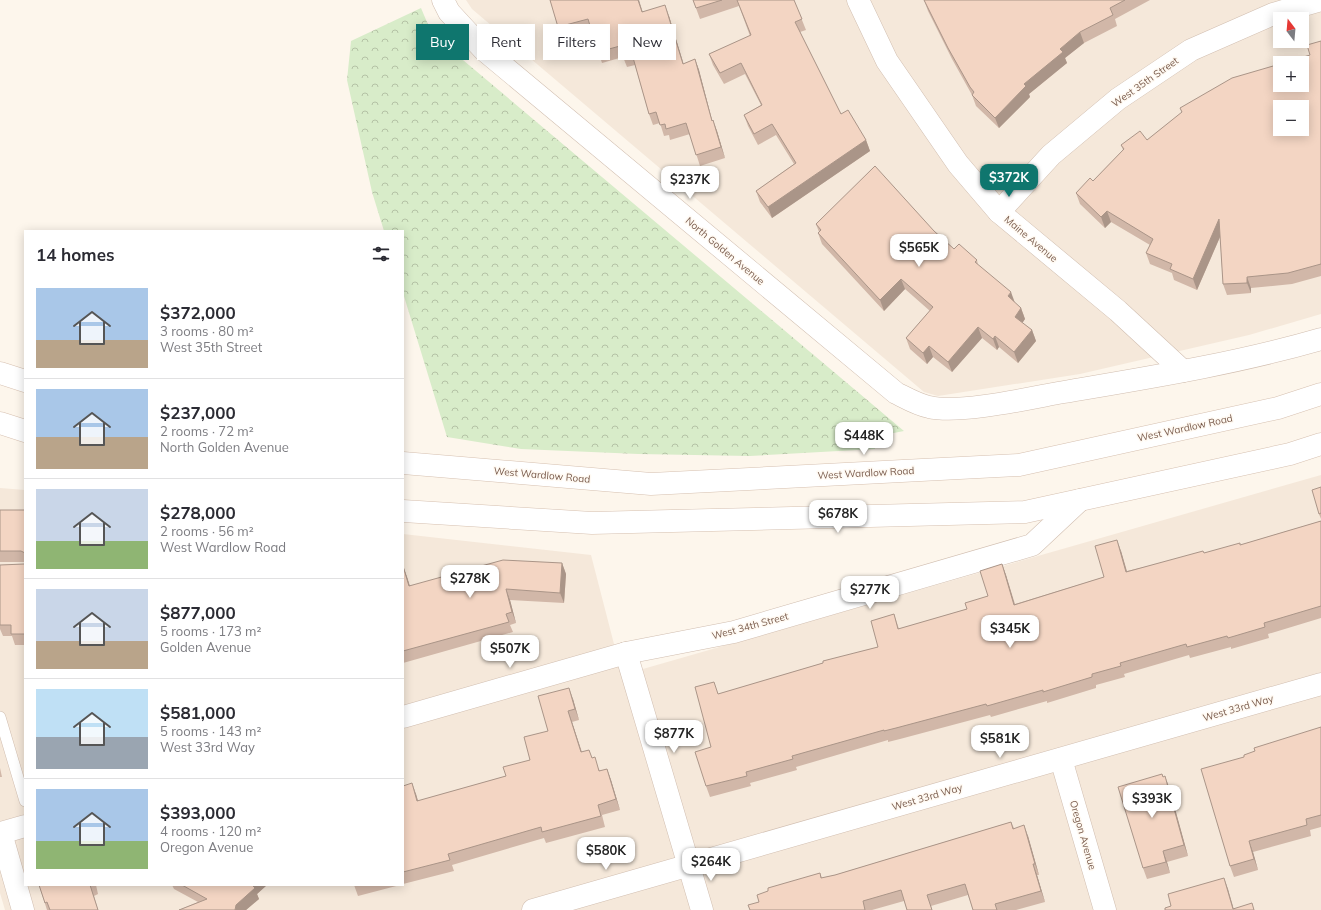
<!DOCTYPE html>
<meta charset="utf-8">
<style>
:root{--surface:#fff;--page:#f7f7f7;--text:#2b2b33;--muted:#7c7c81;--line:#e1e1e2;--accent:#0f766e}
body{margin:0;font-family:Mulish,sans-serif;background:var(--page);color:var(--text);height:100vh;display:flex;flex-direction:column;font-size:15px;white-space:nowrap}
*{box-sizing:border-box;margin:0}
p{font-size:13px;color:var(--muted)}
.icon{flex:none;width:22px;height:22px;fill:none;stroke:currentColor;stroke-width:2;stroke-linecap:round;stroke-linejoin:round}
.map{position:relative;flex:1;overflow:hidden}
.side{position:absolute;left:24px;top:230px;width:380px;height:656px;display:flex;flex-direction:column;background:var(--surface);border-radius:0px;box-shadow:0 2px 10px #0003}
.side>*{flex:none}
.hud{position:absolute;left:416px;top:24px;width:380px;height:36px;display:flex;gap:8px}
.needle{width:26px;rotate:344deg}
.buttons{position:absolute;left:1273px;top:12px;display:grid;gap:8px}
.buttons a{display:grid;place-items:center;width:36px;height:36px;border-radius:0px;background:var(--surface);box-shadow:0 2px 10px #0003;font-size:20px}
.price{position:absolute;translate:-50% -34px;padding:0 9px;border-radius:8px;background:#fff;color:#222;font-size:13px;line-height:26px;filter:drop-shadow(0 1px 2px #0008)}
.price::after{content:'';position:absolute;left:50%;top:24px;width:12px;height:9px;margin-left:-6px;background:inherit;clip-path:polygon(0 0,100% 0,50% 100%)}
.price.current{background:var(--accent);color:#fff}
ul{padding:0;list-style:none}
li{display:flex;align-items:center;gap:12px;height:100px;padding:0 12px}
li+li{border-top:1px solid var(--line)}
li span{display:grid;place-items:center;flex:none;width:112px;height:80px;border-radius:0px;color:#555}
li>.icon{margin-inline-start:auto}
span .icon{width:48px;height:48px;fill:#fffc;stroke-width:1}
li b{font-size:17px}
h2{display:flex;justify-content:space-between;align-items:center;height:48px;padding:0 12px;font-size:17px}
.tag{padding:0 14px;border-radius:0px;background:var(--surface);box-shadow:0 2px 10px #0003;font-size:14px;line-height:36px}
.tag.current{background:var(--accent);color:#fff}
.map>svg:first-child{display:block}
.residential{fill:#f5e8da;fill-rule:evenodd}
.forest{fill:url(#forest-crowns)}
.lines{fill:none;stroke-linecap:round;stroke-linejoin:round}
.lane-casing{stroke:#d1beb0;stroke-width:12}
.street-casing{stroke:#d1beb0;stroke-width:23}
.secondary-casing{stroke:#d6c0b0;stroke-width:23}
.lane{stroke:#fff;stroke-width:11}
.street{stroke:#fff;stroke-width:22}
.secondary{stroke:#fff;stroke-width:22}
.wall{fill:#d1b7a8}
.shaded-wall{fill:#aa9588}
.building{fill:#f3d5c3;stroke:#aa9588;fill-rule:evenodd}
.labels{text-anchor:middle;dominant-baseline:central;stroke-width:3;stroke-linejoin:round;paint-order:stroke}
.street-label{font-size:10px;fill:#7a5c4d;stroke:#fffaf3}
</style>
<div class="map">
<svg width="1321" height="910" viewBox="0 0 1321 910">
<defs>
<pattern id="forest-crowns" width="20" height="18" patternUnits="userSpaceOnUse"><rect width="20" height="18" fill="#d8ecc9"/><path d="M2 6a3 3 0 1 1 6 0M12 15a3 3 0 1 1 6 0" fill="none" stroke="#b4c2a5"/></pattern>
</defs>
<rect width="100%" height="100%" fill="#fdf6ec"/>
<g class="residential">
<path d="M466,0H1321V314L1249,335L1080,374L938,396L924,392L472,9ZM1280,19H1302V41H1280ZM1280,63H1302V85H1280ZM1280,107H1302V129H1280Z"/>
<path d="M1321,475V910H5L0,893V488L25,490V885H403V534L591,555L622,675Z"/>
</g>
<path class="forest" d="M421,8L432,34L904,431L873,437L875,449L750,456L638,454L521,449L447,437L403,293V231H384L372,192L347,80L351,41Z"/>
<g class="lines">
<g class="lane-casing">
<path id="lane" d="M0,717L25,801"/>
</g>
<g class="street-casing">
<g id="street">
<path d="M443,0L449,12L484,50L896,393C906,398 918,405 929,407C959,414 1026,399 1058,393C1146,378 1235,364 1321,339"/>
<path d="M858,0L887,61L958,164L999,212L1118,311L1183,371"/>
<path d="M999,212L1051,155L1118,99L1191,50L1273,14L1321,0"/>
<path d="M626,653L702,910"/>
<path d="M403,717L626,653L734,632L1032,545L1080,500"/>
<path d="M1061,759L1105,910"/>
<path d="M23,910L1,833L25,826"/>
<path d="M533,910L1321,684"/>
</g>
</g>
<g class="secondary-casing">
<g id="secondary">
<path d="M0,373L25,381"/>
<path d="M0,423L25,431"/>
<path d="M403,463L651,484L1019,465L1278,408L1321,394"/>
<path d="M403,511L592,523L1025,512L1290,454L1321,444"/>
</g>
</g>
<use href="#lane" class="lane"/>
<use href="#street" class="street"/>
<use href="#secondary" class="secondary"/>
</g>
<g class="wall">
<path d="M550,0L643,11L669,16L683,64L695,59L699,70L712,120L717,131L725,158L700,166L690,134L670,140L669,135L664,136L660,123L653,125L649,114L635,65L627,67L623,57L602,63L591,30L562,38L558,27Z"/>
<path d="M693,0H794L806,30L800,32L841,114L866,140L870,151L772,218L760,202L756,191L794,164L776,135L758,145L748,126L744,115L761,105L745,74L724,84L713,65L709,54L750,36L739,6L700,19Z"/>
<path d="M924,0H1150L1115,19L1117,26L1084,43L1065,58L1067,63L1029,94L1030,97L999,128L976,106L972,95L952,59L928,11Z"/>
<path d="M1321,41V276L1292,284L1251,288V293L1227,295L1223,284L1220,237L1197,290L1174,280L1172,273L1150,264L1146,253L1150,245L1111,222L1105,228L1080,204L1076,193L1093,181L1123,150L1121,145L1147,140L1182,113L1180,108L1310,55Z"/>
<path d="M816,224L934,231L954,249L977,260L978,265L1015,303L1021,308L1025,319L1022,323L1032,330L1036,341L1018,363L999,347L997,350L982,338L952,372L933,357L927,364L910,349L906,338L930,311L905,289L884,311L822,244L818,233L819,232Z"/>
<path d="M1321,487V519L1319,514Z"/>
<rect x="0" y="510" width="25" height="52"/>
<path d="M1321,521V618L1268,634L1269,638L1231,649V647L1190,658L1189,655L1124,674L1125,677L1096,685V688L1047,703V701L991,717L990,715L900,739L888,742V740L796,767L797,770L750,783L751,786L710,797L706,786L719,694L823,663L878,647L894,614L899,629L967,609L988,596L1002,564L1006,575L1015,604L1104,577L1121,551L1127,571L1204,553L1240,545Z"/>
<path d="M25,563V645H15L12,636H3L0,629V565L24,564Z"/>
<path d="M562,563L566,574L564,603L510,600L516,623L510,625L513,632L403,663V566L407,577L410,586Z"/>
<path d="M573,699L579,720L572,722L582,752L592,758L600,771L607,769L611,780L620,810L602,815L605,827L546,843L544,838L452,865L454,871L403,884V786L416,794L418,801L506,776L530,760L548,731Z"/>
<path d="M1321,727V827L1310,830L1311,836L1253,852L1258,870L1234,877L1230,866L1244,757Z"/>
<path d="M0,768L2,777H0Z"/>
<path d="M1163,777L1169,787L1188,856L1167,862L1170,873L1147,879L1143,868Z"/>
<path d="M1011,822L1014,828L1028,836L1039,875H1037L1045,902L1016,910H973L968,895L931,906L932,910H907L904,901L872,910H750L759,902L768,891L820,873L822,878L835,875Z"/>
<path d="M39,885H96L98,894L94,896L98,910H47Z"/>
<path d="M172,885H267L257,894L259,899L246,910H179L198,902L174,889Z"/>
<path d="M354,885H400L358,896Z"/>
</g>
<g class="shaded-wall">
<path d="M638,0H639L646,23L642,12Z"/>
<path d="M665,5L669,16L687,75L683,64Z"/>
<path d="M1080,32L1084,43L1065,58L1067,63L1029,94L1030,97L999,128L995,118L1024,84L1060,49Z"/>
<path d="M695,59L699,70L715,132L712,121Z"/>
<path d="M713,120L717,131L725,158L721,147Z"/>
<path d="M866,140L870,151L772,218L768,207Z"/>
<path d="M1107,211L1111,222L1105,228L1101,217Z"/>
<path d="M1219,219L1223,230L1197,290L1193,279Z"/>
<path d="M1247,277L1251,288V293L1247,283Z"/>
<path d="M901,279L905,289L884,311L880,300Z"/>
<path d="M1011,292L1015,303L1008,296Z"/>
<path d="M1021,308L1025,319L1019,328L1015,317Z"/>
<path d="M978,327L982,338L952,372L948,362Z"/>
<path d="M1032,330L1036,341L1018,363L1014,352Z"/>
<path d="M995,336L999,347L997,350L993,339Z"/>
<path d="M929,346L933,357L927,364L923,353Z"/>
<path d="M1117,540L1121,551L1130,583L1126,572Z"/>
<path d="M562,563L566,574L564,603L560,593Z"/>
<path d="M1002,564L1006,575L1018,616L1014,605Z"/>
<path d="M403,566L407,577L413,597L409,586Z"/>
<path d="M506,589L510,600L516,623L512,612Z"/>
<path d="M569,688L573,699L579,720L575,709Z"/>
<path d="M568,711L572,722L585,763L581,752Z"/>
<path d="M607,769L611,780L620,810L616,799Z"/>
<path d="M1165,776L1169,787L1188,856L1184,845Z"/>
<path d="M412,783L416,794L421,812L417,801Z"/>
<path d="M1024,825L1028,836L1039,875L1035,864Z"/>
<path d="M1249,841L1253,852L1258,870L1254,859Z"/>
<path d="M1163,851L1167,862L1170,873L1166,862Z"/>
<path d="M1033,864L1037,875L1045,902L1041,891Z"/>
<path d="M1224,878L1228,889L1234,910H1233Z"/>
<path d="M252,885H267L257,894L259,899L246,910H235L236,905Z"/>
</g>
<g class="building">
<path d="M550,0H638L642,12L665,5L683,64L695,59L712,121L713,120L721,147L696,155L686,123L666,129L665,124L660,125L656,112L649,114L632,54L623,56L620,46L598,52L588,19L558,27Z"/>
<path d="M693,0H722L696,8Z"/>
<path d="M737,0H794L802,19L795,22L841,114L848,110L866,140L768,207L756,191L796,163L772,124L754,134L744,115L762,105L741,63L720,73L709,54L751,35Z"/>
<path d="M924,0H1125L1110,8L1113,15L1080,32L1060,49L1063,52L1024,84L1026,86L995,118L972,95L974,92L970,87L948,48Z"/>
<path d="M1321,41V264L1288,273L1247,277V283L1223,284L1219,219L1193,279L1170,269L1172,264L1146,253L1153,239L1107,211L1101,217L1076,193L1090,178L1093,181L1124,149L1121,145L1140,131L1147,140L1182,112L1180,108L1232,78L1280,64V85H1302V63H1284L1310,55L1307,45ZM1280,107H1302V129H1280Z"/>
<path d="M875,166L934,231L954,249L959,244L977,260L975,262L1011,292L1008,296L1021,308L1015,317L1032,330L1014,352L995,336L993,339L978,327L948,362L929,346L923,353L906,338L933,307L901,279L880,300L818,233L821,230L816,224Z"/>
<path d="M1321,487V513L1319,514L1312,490Z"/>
<path d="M0,510H25V553L21,551H0Z"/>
<path d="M1321,521V606L1264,623L1265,627L1228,638L1227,636L1187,647L1186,644L1120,663L1121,666L1092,674V677L1043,692V690L987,706L986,704L896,728L884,731V730L792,756L793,759L746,772L747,776L706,786L695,752L711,747L695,687L714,682L718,694L823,663V661L878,647L871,621L894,614L898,629L967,609L965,603L988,596L980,571L1002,564L1014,605L1104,577L1095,546L1117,540L1126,572L1203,551L1204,553L1240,543V545Z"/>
<path d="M503,560L562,563L560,593L506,589L512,612L506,614L509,622L403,651V566L409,586Z"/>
<path d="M25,563V634H11V625H0V565L24,564Z"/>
<path d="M569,688L575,709L568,711L581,752L589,750L592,758L595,757L599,771L607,769L616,799L598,805L601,816L542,832L541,827L448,854L450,860L403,872V786L412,783L417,801L506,776L503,767L530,760L524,737L548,731L538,696Z"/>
<path d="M1321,727V815L1306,819L1307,825L1249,841L1254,859L1230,866L1201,769L1244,757V755L1255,751L1254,748Z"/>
<path d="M1162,774L1163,777L1165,776L1184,845L1163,851L1166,862L1143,868L1118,787Z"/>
<path d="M1011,822L1013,829L1024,825L1035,864H1033L1041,891L995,904L997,910H973L965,884L927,895L932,910H907L901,890L863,901L865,910H750L748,905L759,902L757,895L768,891V888L820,873L821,878L835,875Z"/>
<path d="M1224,878L1233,909L1252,903L1254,910H1165V908L1171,906L1168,894Z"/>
<path d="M39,885H91H90L98,910H50L47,902L45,903Z"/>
<path d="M182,885H252L255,888L236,905L235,910H179L207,899Z"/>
</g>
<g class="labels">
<g class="street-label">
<text transform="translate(1145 82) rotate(-35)">West 35th Street</text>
<text transform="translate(1031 239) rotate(40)">Maine Avenue</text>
<text transform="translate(725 251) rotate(40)">North Golden Avenue</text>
<text transform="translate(1185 428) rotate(-12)">West Wardlow Road</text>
<text transform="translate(866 473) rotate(-3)">West Wardlow Road</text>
<text transform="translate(542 475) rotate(5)">West Wardlow Road</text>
<text transform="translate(750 626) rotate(-15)">West 34th Street</text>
<text transform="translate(1238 708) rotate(-16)">West 33rd Way</text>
<text transform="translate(927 797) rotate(-16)">West 33rd Way</text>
<text transform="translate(1083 835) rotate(74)">Oregon Avenue</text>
</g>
</g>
</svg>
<div class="buttons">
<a><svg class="needle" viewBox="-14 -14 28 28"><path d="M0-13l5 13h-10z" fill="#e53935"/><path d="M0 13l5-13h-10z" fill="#7c7c81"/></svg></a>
<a>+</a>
<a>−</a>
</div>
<b class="price current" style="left:1009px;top:198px">$372K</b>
<b class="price" style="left:690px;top:200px">$237K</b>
<b class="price" style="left:919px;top:268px">$565K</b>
<b class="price" style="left:864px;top:456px">$448K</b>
<b class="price" style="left:838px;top:534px">$678K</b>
<b class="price" style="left:470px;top:599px">$278K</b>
<b class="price" style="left:870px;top:610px">$277K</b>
<b class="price" style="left:1010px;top:649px">$345K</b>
<b class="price" style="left:510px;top:669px">$507K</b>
<b class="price" style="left:674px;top:754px">$877K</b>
<b class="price" style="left:1000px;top:759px">$581K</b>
<b class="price" style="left:1152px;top:819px">$393K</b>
<b class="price" style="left:606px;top:871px">$580K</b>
<b class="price" style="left:711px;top:882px">$264K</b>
<div class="hud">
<a class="tag current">Buy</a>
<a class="tag">Rent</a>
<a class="tag">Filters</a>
<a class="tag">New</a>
</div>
<section class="side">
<h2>14 homes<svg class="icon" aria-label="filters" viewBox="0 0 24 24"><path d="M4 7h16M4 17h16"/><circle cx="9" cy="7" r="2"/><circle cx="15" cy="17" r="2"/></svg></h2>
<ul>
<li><span style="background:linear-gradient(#a9c7e8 65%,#b9a48a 0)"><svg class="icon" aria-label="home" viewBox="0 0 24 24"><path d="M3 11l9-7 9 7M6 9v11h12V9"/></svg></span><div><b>$372,000</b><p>3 rooms · 80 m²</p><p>West 35th Street</p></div></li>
<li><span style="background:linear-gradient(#a9c7e8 60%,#b9a48a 0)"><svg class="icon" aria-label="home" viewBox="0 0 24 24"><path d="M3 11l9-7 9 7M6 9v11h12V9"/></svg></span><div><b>$237,000</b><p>2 rooms · 72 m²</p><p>North Golden Avenue</p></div></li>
<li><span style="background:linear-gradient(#c9d6e8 65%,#8fb573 0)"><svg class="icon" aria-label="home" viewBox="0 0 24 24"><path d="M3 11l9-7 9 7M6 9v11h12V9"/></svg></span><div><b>$278,000</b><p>2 rooms · 56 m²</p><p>West Wardlow Road</p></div></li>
<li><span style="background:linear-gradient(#c9d6e8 65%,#b9a48a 0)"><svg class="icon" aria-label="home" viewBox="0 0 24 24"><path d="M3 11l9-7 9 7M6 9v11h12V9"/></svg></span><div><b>$877,000</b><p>5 rooms · 173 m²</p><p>Golden Avenue</p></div></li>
<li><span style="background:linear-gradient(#bfe0f5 60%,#9aa5b1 0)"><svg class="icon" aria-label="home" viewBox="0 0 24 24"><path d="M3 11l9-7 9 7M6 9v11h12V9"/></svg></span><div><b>$581,000</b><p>5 rooms · 143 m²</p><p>West 33rd Way</p></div></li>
<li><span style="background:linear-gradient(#a9c7e8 65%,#8fb573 0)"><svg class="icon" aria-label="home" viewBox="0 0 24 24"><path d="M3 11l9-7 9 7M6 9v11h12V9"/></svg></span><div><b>$393,000</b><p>4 rooms · 120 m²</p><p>Oregon Avenue</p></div></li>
</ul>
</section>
</div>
